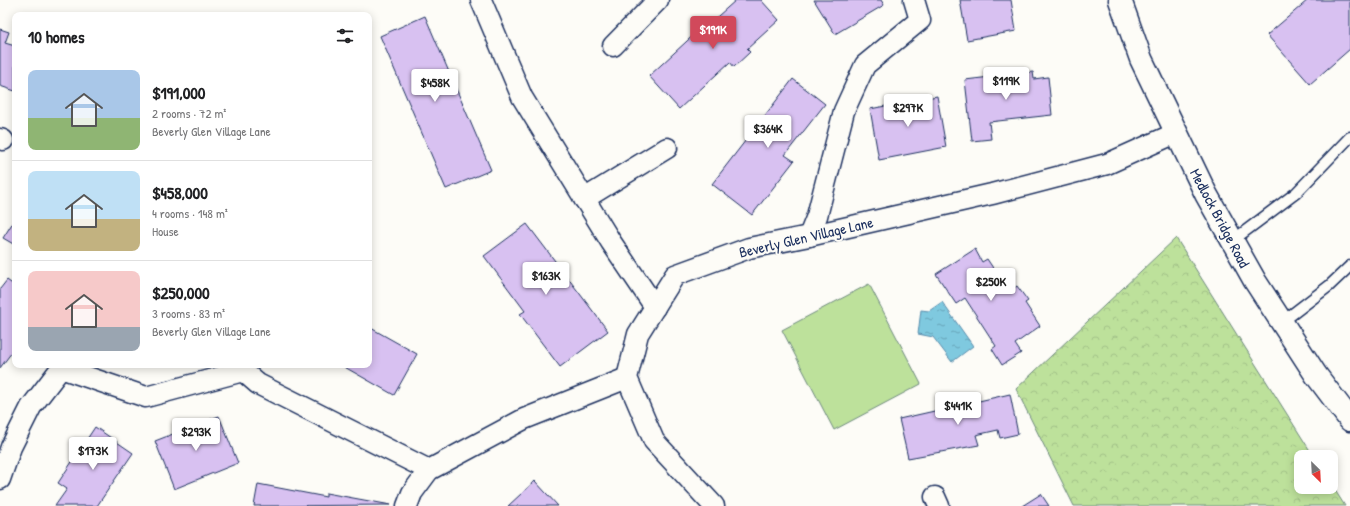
<!DOCTYPE html>
<meta charset="utf-8">
<style>
:root{--surface:#fff;--page:#f6f6f6;--text:#202124;--muted:#757577;--line:#e0e0e0;--accent:#d1495b}
body{margin:0;font-family:"Patrick Hand",sans-serif;background:var(--page);color:var(--text);height:100vh;display:flex;flex-direction:column;font-size:15px;white-space:nowrap}
*{box-sizing:border-box;margin:0}
p{font-size:13px;color:var(--muted)}
.icon{flex:none;width:22px;height:22px;fill:none;stroke:currentColor;stroke-width:2;stroke-linecap:round;stroke-linejoin:round}
.map{position:relative;flex:1;overflow:hidden}
.drawer{position:absolute;left:12px;top:12px;width:360px;height:356px;display:flex;flex-direction:column;background:var(--surface);border-radius:8px;box-shadow:0 2px 10px #0003}
.drawer>*{flex:none}
.needle{width:26px;rotate:156deg}
.fabs{position:absolute;left:1294px;top:450px;display:grid;gap:8px}
.fabs a{display:grid;place-items:center;width:44px;height:44px;border-radius:8px;background:var(--surface);box-shadow:0 2px 10px #0003;font-size:20px}
.price{position:absolute;translate:-50% -34px;padding:0 9px;border-radius:4px;background:#fff;color:#222;font-size:13px;line-height:26px;filter:drop-shadow(0 1px 2px #0008)}
.price::after{content:'';position:absolute;left:50%;top:24px;width:12px;height:9px;margin-left:-6px;background:inherit;clip-path:polygon(0 0,100% 0,50% 100%)}
.price.current{background:var(--accent);color:#fff}
ul{padding:0;list-style:none}
li{display:flex;align-items:center;gap:12px;height:100px;padding:0 16px}
li+li{border-top:1px solid var(--line)}
li span{display:grid;place-items:center;flex:none;width:112px;height:80px;border-radius:8px;color:#555}
li>.icon{margin-inline-start:auto}
span .icon{width:48px;height:48px;fill:#fffc;stroke-width:1}
li b{font-size:17px}
h2{display:flex;justify-content:space-between;align-items:center;height:48px;padding:0 16px;font-size:17px}
.map>svg:first-child{display:block}
.grass{fill:#bde19b;stroke:#6c887c}
.forest{fill:url(#forest-crowns);stroke:#6c887c}
.water{fill:url(#water-ripples);stroke:#578bab}
.building{fill:#d8c1f1;stroke:#1b2f5e}
.lines{fill:none;stroke-linecap:round;stroke-linejoin:round}
.service-casing{stroke:#1b2f5e;stroke-width:13}
.minor-casing{stroke:#1b2f5e;stroke-width:23}
.secondary-casing{stroke:#1b2f5e;stroke-width:25}
.service{stroke:#fdfcf7;stroke-width:10}
.minor{stroke:#fdfcf7;stroke-width:20}
.secondary{stroke:#fdfcf7;stroke-width:22}
.labels{text-anchor:middle;dominant-baseline:central;stroke-width:4;stroke-linejoin:round;paint-order:stroke}
.street-label{font-size:15px;fill:#1b2f5e;stroke:#fdfcf7}
</style>
<div class="map">
<svg width="1350" height="506" viewBox="0 0 1350 506">
<defs>
<pattern id="forest-crowns" width="20" height="18" patternUnits="userSpaceOnUse"><rect width="20" height="18" fill="#bde19b"/><path d="M2 6a3 3 0 1 1 6 0M12 15a3 3 0 1 1 6 0" fill="none" stroke="#a2c188"/></pattern>
<pattern id="water-ripples" width="26" height="14" patternUnits="userSpaceOnUse"><rect width="26" height="14" fill="#7fc9df"/><path d="M2 4q2-2 4 0t4 0M15 11q2-2 4 0t4 0" fill="none" stroke="#67a4b8"/></pattern>
</defs>
<rect width="100%" height="100%" fill="#fdfcf7"/>
<filter id="ink" filterUnits="userSpaceOnUse"><feTurbulence type="fractalNoise" baseFrequency=".025" numOctaves="2"/><feDisplacementMap in="SourceGraphic" scale="8" xChannelSelector="R" yChannelSelector="G"/><feConvolveMatrix kernelMatrix="1 2 1 2 8 2 1 2 1" color-interpolation-filters="sRGB"/></filter>
<g filter="url(#ink)">
<path class="grass" d="M869,284L921,384L834,430L782,330Z"/>
<path class="forest" d="M1176,238L1314,457H1301V487H1331V484L1345,506H1074L1016,389Z"/>
<path class="water" d="M942,302L973,346L952,362L933,337L918,334L921,310L929,311Z"/>
<g class="building">
<path d="M736,0H761L779,20L747,49L750,52L734,67L730,62L679,109L649,76L699,30L700,32Z"/>
<path d="M814,0H881L884,5L835,34Z"/>
<path d="M960,0H1011L1016,31L967,40Z"/>
<path d="M1308,0H1350V49L1310,84L1267,35Z"/>
<path d="M425,16L491,170L446,189L380,36Z"/>
<path d="M0,29L9,32L5,43L15,46V91L0,86Z"/>
<path d="M1033,72L1034,79L1048,77L1052,115L989,122L991,139L972,141L965,80Z"/>
<path d="M793,79L825,104L785,155L794,161L752,215L712,184Z"/>
<path d="M937,96L946,147L879,160L870,109Z"/>
<path d="M15,219V245L3,238Z"/>
<path d="M527,224L608,331L560,367L520,314L525,311L484,256Z"/>
<path d="M975,249L982,262L987,259L997,274L1002,271L1014,288L1017,286L1028,301L1025,303L1040,326L1015,344L1021,353L1002,365L992,349L996,346L965,298L956,304L936,274Z"/>
<path d="M7,280L15,286V348L0,368V289Z"/>
<path d="M369,327L417,354L394,395L341,365H369Z"/>
<path d="M1010,394L1018,434L1000,438L998,430L976,435L979,445L908,458L899,419Z"/>
<path d="M219,416L238,463L174,489L155,441Z"/>
<path d="M95,427L133,453L97,506H55L67,489L58,483Z"/>
<path d="M535,481L558,506H508Z"/>
<path d="M258,484L326,497V493L391,505L254,506Z"/>
<path d="M1041,494L1049,506H1022Z"/>
</g>
<g class="lines">
<g class="service-casing">
<g id="service">
<path d="M1232,241L1296,193L1350,137"/>
<path d="M1282,322L1329,286L1350,266"/>
</g>
</g>
<g class="minor-casing">
<g id="minor">
<path d="M481,0L522,97L611,242L655,307"/>
<path d="M613,46L658,0"/>
<path d="M0,139L3,140"/>
<path d="M584,199L667,148"/>
<path d="M809,236L817,216L844,111L865,65L920,20L914,0"/>
<path d="M0,479L11,447L31,407L61,368L146,397L243,371L258,384L429,470"/>
<path d="M935,497L939,506"/>
<path d="M407,506L412,493L429,470L524,419L627,378"/>
<path d="M714,506L654,441L627,378L638,334L675,275L749,248L809,236L992,194L1107,164L1176,133"/>
</g>
</g>
<g class="secondary-casing">
<path id="secondary" d="M1120,0L1141,59L1206,194L1255,281L1316,375L1350,420"/>
</g>
<use href="#service" class="service"/>
<use href="#minor" class="minor"/>
<use href="#secondary" class="secondary"/>
</g>
</g>
<g class="labels">
<g class="street-label">
<text transform="translate(1220 218) rotate(62)">Medlock Bridge Road</text>
<text transform="translate(806 237) rotate(-13)">Beverly Glen Village Lane</text>
</g>
</g>
</svg>
<div class="fabs">
<a><svg class="needle" viewBox="-14 -14 28 28"><path d="M0-13l5 13h-10z" fill="#e53935"/><path d="M0 13l5-13h-10z" fill="#757577"/></svg></a>
</div>
<b class="price current" style="left:713px;top:50px">$191K</b>
<b class="price" style="left:1006px;top:101px">$119K</b>
<b class="price" style="left:435px;top:103px">$458K</b>
<b class="price" style="left:908px;top:128px">$297K</b>
<b class="price" style="left:768px;top:149px">$364K</b>
<b class="price" style="left:546px;top:296px">$163K</b>
<b class="price" style="left:991px;top:302px">$250K</b>
<b class="price" style="left:958px;top:426px">$441K</b>
<b class="price" style="left:196px;top:452px">$293K</b>
<b class="price" style="left:93px;top:471px">$173K</b>
<section class="drawer">
<h2>10 homes<svg class="icon" aria-label="filters" viewBox="0 0 24 24"><path d="M4 7h16M4 17h16"/><circle cx="9" cy="7" r="2"/><circle cx="15" cy="17" r="2"/></svg></h2>
<ul>
<li><span style="background:linear-gradient(#a9c7e8 60%,#8fb573 0)"><svg class="icon" aria-label="home" viewBox="0 0 24 24"><path d="M3 11l9-7 9 7M6 9v11h12V9"/></svg></span><div><b>$191,000</b><p>2 rooms · 72 m²</p><p>Beverly Glen Village Lane</p></div></li>
<li><span style="background:linear-gradient(#bfe0f5 60%,#c2b280 0)"><svg class="icon" aria-label="home" viewBox="0 0 24 24"><path d="M3 11l9-7 9 7M6 9v11h12V9"/></svg></span><div><b>$458,000</b><p>4 rooms · 148 m²</p><p>House</p></div></li>
<li><span style="background:linear-gradient(#f6c9c9 70%,#9aa5b1 0)"><svg class="icon" aria-label="home" viewBox="0 0 24 24"><path d="M3 11l9-7 9 7M6 9v11h12V9"/></svg></span><div><b>$250,000</b><p>3 rooms · 83 m²</p><p>Beverly Glen Village Lane</p></div></li>
</ul>
</section>
</div>
